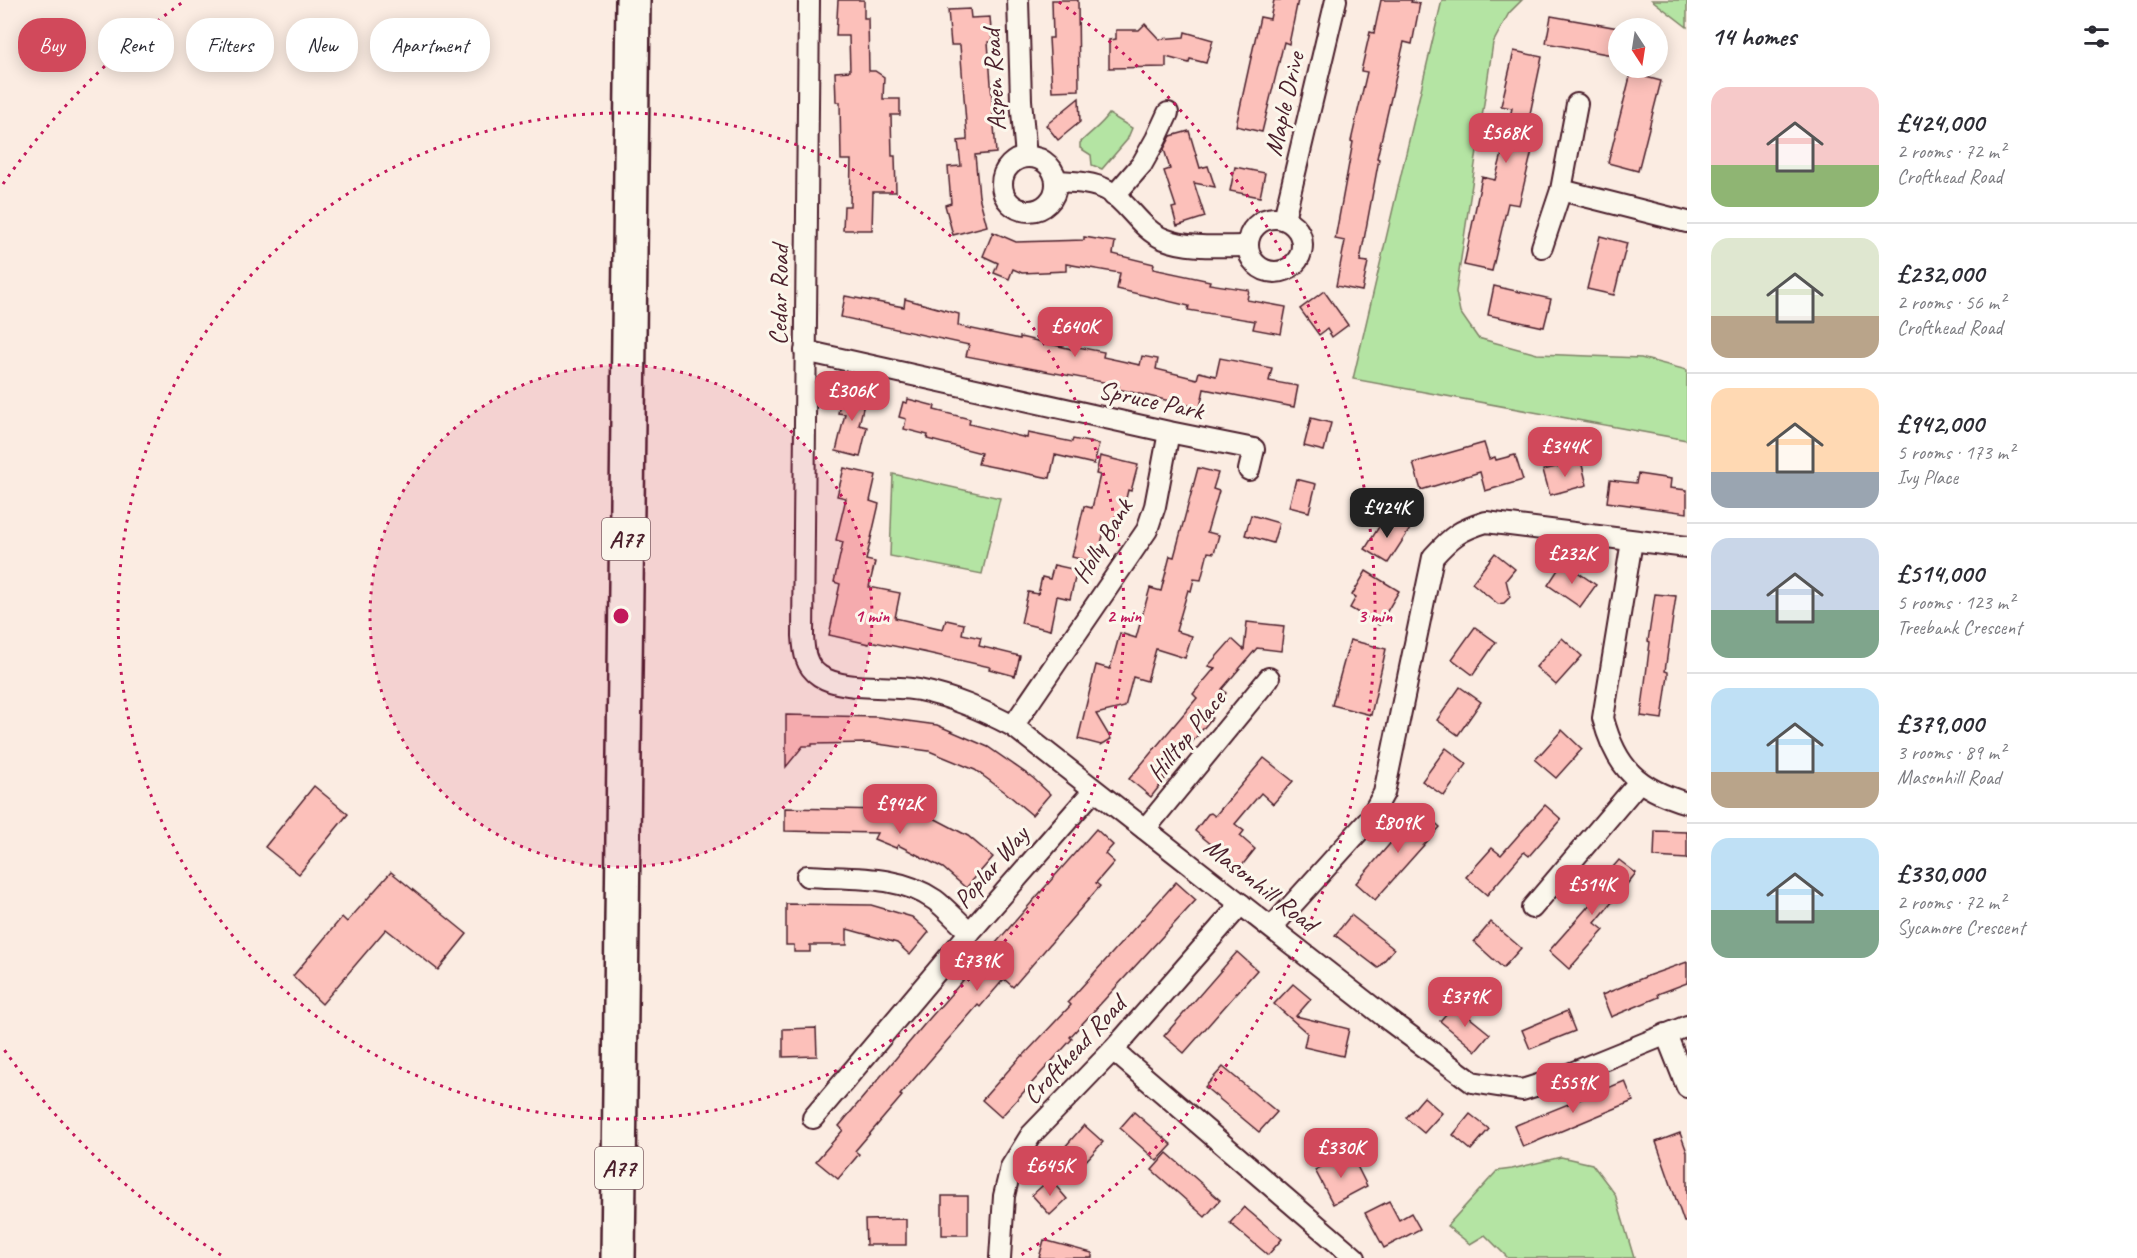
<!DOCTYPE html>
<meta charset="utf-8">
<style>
:root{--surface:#fff;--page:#f2f2f3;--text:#2b2b33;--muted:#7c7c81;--line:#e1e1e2;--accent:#d1495b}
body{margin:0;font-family:Caveat,sans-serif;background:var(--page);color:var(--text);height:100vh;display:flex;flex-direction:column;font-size:22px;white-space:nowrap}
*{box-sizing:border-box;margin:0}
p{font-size:20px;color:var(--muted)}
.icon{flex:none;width:33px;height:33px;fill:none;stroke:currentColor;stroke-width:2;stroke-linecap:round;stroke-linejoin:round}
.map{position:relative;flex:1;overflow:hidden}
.sheet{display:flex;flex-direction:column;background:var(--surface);width:450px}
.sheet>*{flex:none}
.guide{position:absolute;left:18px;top:18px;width:570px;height:54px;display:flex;gap:12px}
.needle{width:39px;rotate:168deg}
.fabs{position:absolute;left:1608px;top:18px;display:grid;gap:12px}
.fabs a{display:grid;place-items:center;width:60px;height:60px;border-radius:50%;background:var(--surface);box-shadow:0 3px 15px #0003;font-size:30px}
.price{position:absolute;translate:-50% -51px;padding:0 14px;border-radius:12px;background:var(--accent);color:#fff;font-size:20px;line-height:39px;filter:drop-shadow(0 2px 3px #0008)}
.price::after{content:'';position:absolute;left:50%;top:36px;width:18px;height:14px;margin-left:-9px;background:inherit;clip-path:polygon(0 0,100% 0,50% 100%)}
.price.active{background:#222;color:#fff}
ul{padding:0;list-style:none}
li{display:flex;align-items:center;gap:18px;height:150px;padding:0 24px}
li+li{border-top:2px solid var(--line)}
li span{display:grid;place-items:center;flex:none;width:168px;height:120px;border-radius:18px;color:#555}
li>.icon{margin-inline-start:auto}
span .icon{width:72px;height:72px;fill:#fffc;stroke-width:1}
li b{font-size:26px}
h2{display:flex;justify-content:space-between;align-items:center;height:72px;padding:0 24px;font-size:26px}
.chip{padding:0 21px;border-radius:24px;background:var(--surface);box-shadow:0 3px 15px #0003;font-size:21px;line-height:54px}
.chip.active{background:var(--accent);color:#fff}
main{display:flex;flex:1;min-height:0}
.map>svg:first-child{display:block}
.green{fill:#b4e4a3;stroke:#7f8267;stroke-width:1.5}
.building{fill:#fcc0ba;stroke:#4a1f2b;stroke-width:1.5}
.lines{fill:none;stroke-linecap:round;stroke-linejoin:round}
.street-casing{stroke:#4a1f2b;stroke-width:24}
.highway-casing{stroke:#4a1f2b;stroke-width:38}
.street{stroke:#fbf7ec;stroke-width:20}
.highway{stroke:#fbf7ec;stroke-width:33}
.ring{fill:none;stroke:#c2185b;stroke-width:3;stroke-dasharray:3 6}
.labels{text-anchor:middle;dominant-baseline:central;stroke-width:6;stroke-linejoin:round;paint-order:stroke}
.shield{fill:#fbf7ec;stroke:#7f6065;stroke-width:1.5}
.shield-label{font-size:24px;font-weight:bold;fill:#4a1f2b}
.street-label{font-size:26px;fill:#4a1f2b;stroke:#fbf7ec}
.centre{fill:#c2185b;stroke:#fbf7ec;stroke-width:3}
.ring-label{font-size:18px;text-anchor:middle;font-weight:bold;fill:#c2185b;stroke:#fbf7ec;stroke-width:6;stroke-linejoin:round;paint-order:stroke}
</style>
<main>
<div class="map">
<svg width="1687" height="1258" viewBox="0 0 1687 1258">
<rect width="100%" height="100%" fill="#fbece2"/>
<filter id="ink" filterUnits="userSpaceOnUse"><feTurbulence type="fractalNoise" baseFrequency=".0167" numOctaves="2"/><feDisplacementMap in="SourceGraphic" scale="12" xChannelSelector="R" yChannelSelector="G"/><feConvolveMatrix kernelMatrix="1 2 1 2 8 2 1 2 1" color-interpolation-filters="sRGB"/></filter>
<g filter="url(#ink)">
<g class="green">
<path d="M1442,0H1522L1509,13L1493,43L1456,292L1460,312L1478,338L1537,354L1641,358L1687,370V440L1353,379Z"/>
<path d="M1652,0H1687V27Z"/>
<path d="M1109,114L1132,128L1127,140L1102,169L1092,165L1091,155L1080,148V143C1090,132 1101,126 1109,114Z"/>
<path d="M893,474L1000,498L982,574L890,556Z"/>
<path d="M1561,1157L1592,1164L1615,1194L1634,1258H1508L1485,1235L1470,1244L1447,1226L1497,1171L1512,1169Z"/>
</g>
<g class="building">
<path d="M838,0H864V18H868L869,71H875L884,77L883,99H900V115H891L892,156H895L896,192H873L872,230H843L844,206H850L851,160H841L840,102H836L835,72L850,71L849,36H836Z"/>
<path d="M1052,0H1078L1079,90L1052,91L1049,38H1053Z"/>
<path d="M1274,0H1298L1289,44L1284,42L1262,132L1236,126L1260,17L1270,19Z"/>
<path d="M1381,0H1412L1411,2L1420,3L1412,44L1404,42L1377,158L1379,159L1360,261L1368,262L1362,291L1336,286L1345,241L1335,239L1353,142L1351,141L1367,72L1361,71L1370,32L1374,33Z"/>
<path d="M970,9L971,18L990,17L992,42H988L996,153L975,155L979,196L987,226L953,235L945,205L951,203L948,167L961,166L958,141L967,140V136L960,45H951L948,10Z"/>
<path d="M1551,16L1618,28V56L1546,43Z"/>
<path d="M1145,24L1159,39L1184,37L1185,32L1213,40L1206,63L1190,59L1189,63L1166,57V67L1109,68V40L1116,39V30H1139Z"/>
<path d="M1514,51L1542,57L1527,128L1537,130L1519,205L1508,203L1492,271L1464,265L1482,177L1495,180L1502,154L1512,108L1501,106Z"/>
<path d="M1631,73L1661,81L1638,171L1608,163Z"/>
<path d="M1079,98L1080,122L1058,140L1046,125Z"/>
<path d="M1189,131L1200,168L1208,166L1215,187L1194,183L1205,217L1177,226L1172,208L1176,207L1164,171L1170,169L1164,149L1171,136Z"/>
<path d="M1235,167L1265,173L1260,197L1230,191Z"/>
<path d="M993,232L1016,242L1084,240V237L1115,242L1113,254L1154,264L1153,269L1210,281L1209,284L1249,290L1247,300L1286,307L1281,334L1253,329L1255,321L1188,310L1189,306L1117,289L1120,273L1066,264V271L1022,273L1013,269L1009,279L994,273L998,263L983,256Z"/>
<path d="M1600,236L1627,243L1614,295L1587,289Z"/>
<path d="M1494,286L1551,299L1544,327L1488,315Z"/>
<path d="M1324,291L1348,325L1332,337L1327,329L1319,335L1300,309Z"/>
<path d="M845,296L904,307L905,299L959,314L958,326L1020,339V337L1072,349L1073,346L1104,352L1103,357L1140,365L1142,356L1158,359L1156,369L1197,379L1199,372L1216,376L1220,358L1272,368L1269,381L1298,386L1294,407L1204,389L1200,408L1118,389L1119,385L966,356L969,345L841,317Z"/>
<path d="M843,386L867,391L859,425L867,427L860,457L836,451L845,414L838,413Z"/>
<path d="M908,399L935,406L934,410L970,419L969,424L1027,438L1028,433L1072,442L1073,439L1099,444L1094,464L1055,455L1050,478L978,464L981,453L927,439L928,435L904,429L906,419L899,417L903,402L907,403Z"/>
<path d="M1311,418L1331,423L1324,451L1304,446Z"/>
<path d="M1484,443L1489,459L1495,457L1496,460L1515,455L1523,480L1485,491L1480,472L1421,490L1413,463Z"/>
<path d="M1100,456L1138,465L1131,491L1128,490L1119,528L1106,524L1096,563L1072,557L1084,506L1092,508L1100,475L1096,474Z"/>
<path d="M1581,461L1587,485L1550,495L1543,470Z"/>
<path d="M844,468L876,475L870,501L879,504L866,560L875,562L869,587L900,593L895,618L943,629L946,620L964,624L962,634L981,638L979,646L1020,656L1015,676L989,669L990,667L923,652L870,641L869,644L829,635L840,584L834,582L843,542L836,540L846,498L837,496Z"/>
<path d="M1198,468L1218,473L1213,489L1219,491L1207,532L1219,535L1214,553L1208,552L1201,580L1194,579L1191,591L1188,590L1176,631L1192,636L1185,658L1156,649L1147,681L1133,677L1125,707L1096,714L1111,739L1101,745L1078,739L1096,665L1110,669L1120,633L1136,638L1150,588L1161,591L1170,556L1174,557Z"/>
<path d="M1638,474L1671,479L1670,488L1687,490V513L1607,502L1610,480L1636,483Z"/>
<path d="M1296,479L1316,484L1309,512L1289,507Z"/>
<path d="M1387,514L1410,529L1388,563L1365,549Z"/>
<path d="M1251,515L1279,523L1273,543L1245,535Z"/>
<path d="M1495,553L1515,569L1506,580L1510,597L1504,603L1498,604L1472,583Z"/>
<path d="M1563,562L1596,585L1580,607L1548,585Z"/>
<path d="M1054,565L1077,570L1070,599L1057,596L1050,630L1021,623L1028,592L1038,594L1042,577L1050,579Z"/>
<path d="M1366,571L1399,591L1379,625L1350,608L1356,597L1352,595Z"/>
<path d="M1655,594L1676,596L1665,671L1668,672V675L1662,719L1641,716L1650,642L1648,641Z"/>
<path d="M1247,622L1284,626L1281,651L1257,648L1222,689L1226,693L1208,714L1212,718L1163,777L1165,779L1151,797L1129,779L1197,698L1193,694L1215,668L1208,666L1232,639L1244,650Z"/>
<path d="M1475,627L1496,642L1473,675L1452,659Z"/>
<path d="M1562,638L1582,656L1556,685L1536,667Z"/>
<path d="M1350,640L1386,649L1371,715L1332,705Z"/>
<path d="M1460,687L1481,702L1458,735L1437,720Z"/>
<path d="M786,715L878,717L937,725L988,747L1033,778L1050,794L1032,815L1005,792L975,770L929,751L870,743L812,744V746H803L786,767Z"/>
<path d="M1562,730L1582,749L1556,778L1535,760Z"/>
<path d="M1446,748L1467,764L1444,796L1422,781Z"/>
<path d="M1264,758L1293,781L1273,804L1261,793L1235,824L1244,831L1240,836L1255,849L1240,868L1195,831L1208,814L1211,813L1215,816Z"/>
<path d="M314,786L348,814L299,874L265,847Z"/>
<path d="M889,801L928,815L968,836L993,857L966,888L943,868L898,845L896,848L874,839L877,833L785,831V808L885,810Z"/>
<path d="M1545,805L1561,819L1529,856L1524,852L1487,895L1466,877L1492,848L1501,855Z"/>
<path d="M1420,809L1440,827L1375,900L1356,883Z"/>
<path d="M1096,829L1113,845L1105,854L1114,862L1096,883L1100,886L1013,987L1004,979L980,1007L978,1005L900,1095L902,1096L855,1151L859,1154L838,1179L816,1161L843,1130L839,1126L923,1026Z"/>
<path d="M1655,831L1687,832V859L1654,857Z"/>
<path d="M1619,860L1636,873L1595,923L1604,930L1569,969L1549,951L1593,901L1588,896Z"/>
<path d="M391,872L467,934L438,970L386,929L322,1004L293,976L342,917L347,922Z"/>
<path d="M1176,882L1196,900L1070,1037L1072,1039L1001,1117L982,1100L1022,1055L1023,1056L1071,1005L1068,1002Z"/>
<path d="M786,904L871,905L912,917L929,932L910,955L897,943L847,929V945H810V952H794V945H786Z"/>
<path d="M1351,915L1394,949L1378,968L1335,935Z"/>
<path d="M1491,922L1521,948L1503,968L1474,942Z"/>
<path d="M1237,952L1257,970L1184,1053L1164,1036Z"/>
<path d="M1687,962V983L1658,994L1659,997L1611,1017L1602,995L1650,975Z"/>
<path d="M1293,984L1311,999L1296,1016L1349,1029L1343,1056L1304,1047L1307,1033L1274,1004Z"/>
<path d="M1454,1005L1490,1034L1476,1051L1440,1021Z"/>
<path d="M1567,1011L1575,1031L1530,1049L1522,1030Z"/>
<path d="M816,1028L817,1056L783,1057V1029Z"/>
<path d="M1223,1067L1277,1112L1259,1132L1205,1087Z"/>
<path d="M1625,1081L1633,1101L1523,1147L1514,1126Z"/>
<path d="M1424,1097L1442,1113L1424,1133L1406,1118Z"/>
<path d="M1134,1112L1172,1145L1157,1161L1120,1128Z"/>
<path d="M1470,1114L1489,1129L1471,1150L1453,1135Z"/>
<path d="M1084,1125L1103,1142L1075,1173L1057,1156Z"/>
<path d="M1680,1133L1687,1152V1222H1684L1656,1142Z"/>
<path d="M1167,1153L1220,1200L1205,1217L1152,1170Z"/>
<path d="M1338,1158L1342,1164L1353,1158L1367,1186L1333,1204L1315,1170Z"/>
<path d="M1050,1179L1067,1199L1050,1215L1032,1195Z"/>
<rect x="942" y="1196" width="26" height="39"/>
<path d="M1389,1201L1399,1220L1411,1213L1420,1229L1384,1248L1365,1213Z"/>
<path d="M1244,1207L1282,1239L1268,1255L1230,1223Z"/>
<path d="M906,1219V1245H866L865,1220Z"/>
<path d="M1044,1240L1092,1253V1258H1039Z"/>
</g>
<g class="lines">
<g class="street-casing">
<g id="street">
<path d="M809,0L803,636C804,652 805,666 820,676C845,692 889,684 919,690C953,697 982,710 1013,726L1390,1021L1472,1082L1522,1090L1554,1080L1687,1026"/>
<path d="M1018,0L1021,100L1026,157"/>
<circle cx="1029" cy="184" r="27"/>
<path d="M1056,181C1073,182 1092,182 1107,190C1127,201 1141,230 1164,239C1189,249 1220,246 1247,246"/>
<path d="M1561,190L1687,222"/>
<path d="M1114,196L1142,164L1156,139L1168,113"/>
<circle cx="1275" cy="245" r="27"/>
<path d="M1284,219L1336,0"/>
<path d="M1542,247L1561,190L1577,104"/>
<path d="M805,351L1169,432L1254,449L1249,470"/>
<path d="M1632,541L1603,718C1616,768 1638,789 1687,803"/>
<path d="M1013,726L1147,530L1155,506L1169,432"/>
<path d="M1145,829L1269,678"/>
<path d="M807,876C850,879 898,874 935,900C947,909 958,922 970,932"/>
<path d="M1532,908L1639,782"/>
<path d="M1272,927L1369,820L1384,793L1433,557C1452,536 1460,530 1486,522L1687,547"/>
<path d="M1666,1034L1687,1087"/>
<path d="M1113,1050L1355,1258"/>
<path d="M813,1118L970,932L1094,790"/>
<path d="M1000,1258L1004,1196L1011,1167L1031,1135L1113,1050L1241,904"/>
</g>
</g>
<g class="highway-casing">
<path id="highway" d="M618,1258L633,0"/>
</g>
<use href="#street" class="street"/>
<use href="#highway" class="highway"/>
</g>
</g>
<circle cx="621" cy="616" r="251" fill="#c2185b" fill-opacity=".12"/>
<g class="ring">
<circle cx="621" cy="616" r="251"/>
<circle cx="621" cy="616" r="503"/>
<path d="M221 1255A754 754 0 0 1 3 1048M3 184A754 754 0 0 1 183 2M1059 2A754 754 0 0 1 1021 1255"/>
</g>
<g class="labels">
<g class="shield">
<rect x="602" y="518" width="48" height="42" rx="4.5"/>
<rect x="595" y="1147" width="48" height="42" rx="4.5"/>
</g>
<g class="shield-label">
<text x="626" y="539">A77</text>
<text x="619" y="1168">A77</text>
</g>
<g class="street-label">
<text transform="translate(994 80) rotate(-93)">Aspen Road</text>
<text transform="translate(1284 104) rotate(-77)">Maple Drive</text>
<text transform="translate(779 295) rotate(-89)">Cedar Road</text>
<text transform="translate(1151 400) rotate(12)">Spruce Park</text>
<text transform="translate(1102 541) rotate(-59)">Holly Bank</text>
<text transform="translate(1186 736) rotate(-51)">Hilltop Place</text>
<text transform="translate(991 867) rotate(-49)">Poplar Way</text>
<text transform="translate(1261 885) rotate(38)">Masonhill Road</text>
<text transform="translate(1074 1050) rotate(-47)">Crofthead Road</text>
</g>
</g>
<circle cx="621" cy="616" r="9" class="centre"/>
<g class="ring-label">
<text x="872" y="622">1 min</text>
<text x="1124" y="622">2 min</text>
<text x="1375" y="622">3 min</text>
</g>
</svg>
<div class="fabs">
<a><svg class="needle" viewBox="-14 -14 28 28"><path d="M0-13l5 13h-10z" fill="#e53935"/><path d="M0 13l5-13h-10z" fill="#7c7c81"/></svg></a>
</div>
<b class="price" style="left:1506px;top:164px">£568K</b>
<b class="price" style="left:1075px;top:358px">£640K</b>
<b class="price" style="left:852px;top:422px">£306K</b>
<b class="price" style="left:1565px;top:478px">£344K</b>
<b class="price active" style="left:1387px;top:539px">£424K</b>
<b class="price" style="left:1572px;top:585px">£232K</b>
<b class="price" style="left:900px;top:835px">£942K</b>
<b class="price" style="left:1398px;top:854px">£809K</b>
<b class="price" style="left:1592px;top:916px">£514K</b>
<b class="price" style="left:977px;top:992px">£739K</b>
<b class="price" style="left:1465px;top:1028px">£379K</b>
<b class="price" style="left:1573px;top:1114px">£559K</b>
<b class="price" style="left:1341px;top:1179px">£330K</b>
<b class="price" style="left:1050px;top:1197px">£645K</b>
<div class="guide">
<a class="chip active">Buy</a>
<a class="chip">Rent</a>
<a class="chip">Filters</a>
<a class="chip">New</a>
<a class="chip">Apartment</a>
</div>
</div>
<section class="sheet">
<h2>14 homes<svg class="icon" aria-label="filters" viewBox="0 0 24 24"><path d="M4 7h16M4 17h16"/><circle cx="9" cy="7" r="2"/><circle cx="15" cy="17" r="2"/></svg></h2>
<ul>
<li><span style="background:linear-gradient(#f6c9c9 65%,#8fb573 0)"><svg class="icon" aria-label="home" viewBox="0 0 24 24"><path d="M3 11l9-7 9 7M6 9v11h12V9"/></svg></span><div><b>£424,000</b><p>2 rooms · 72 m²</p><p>Crofthead Road</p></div></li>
<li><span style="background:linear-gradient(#dfe7d0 65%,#b9a48a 0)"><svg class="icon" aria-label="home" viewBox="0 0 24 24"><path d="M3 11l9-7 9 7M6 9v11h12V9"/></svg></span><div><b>£232,000</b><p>2 rooms · 56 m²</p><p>Crofthead Road</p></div></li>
<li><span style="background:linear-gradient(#ffd9b3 70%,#9aa5b1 0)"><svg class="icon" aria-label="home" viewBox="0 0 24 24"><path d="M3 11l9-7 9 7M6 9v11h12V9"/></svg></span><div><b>£942,000</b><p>5 rooms · 173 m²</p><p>Ivy Place</p></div></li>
<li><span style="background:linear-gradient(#c9d6e8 60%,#7fa58c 0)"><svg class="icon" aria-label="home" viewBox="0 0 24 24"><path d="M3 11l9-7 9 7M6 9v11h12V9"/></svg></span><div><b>£514,000</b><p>5 rooms · 123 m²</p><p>Treebank Crescent</p></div></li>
<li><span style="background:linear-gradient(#bfe0f5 70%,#b9a48a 0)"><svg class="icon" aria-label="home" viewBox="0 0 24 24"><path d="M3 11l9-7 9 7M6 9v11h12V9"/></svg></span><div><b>£379,000</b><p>3 rooms · 89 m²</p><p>Masonhill Road</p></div></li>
<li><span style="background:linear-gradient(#bfe0f5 60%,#7fa58c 0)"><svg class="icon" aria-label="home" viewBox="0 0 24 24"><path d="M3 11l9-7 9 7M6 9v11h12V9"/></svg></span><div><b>£330,000</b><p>2 rooms · 72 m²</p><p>Sycamore Crescent</p></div></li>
</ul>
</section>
</main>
